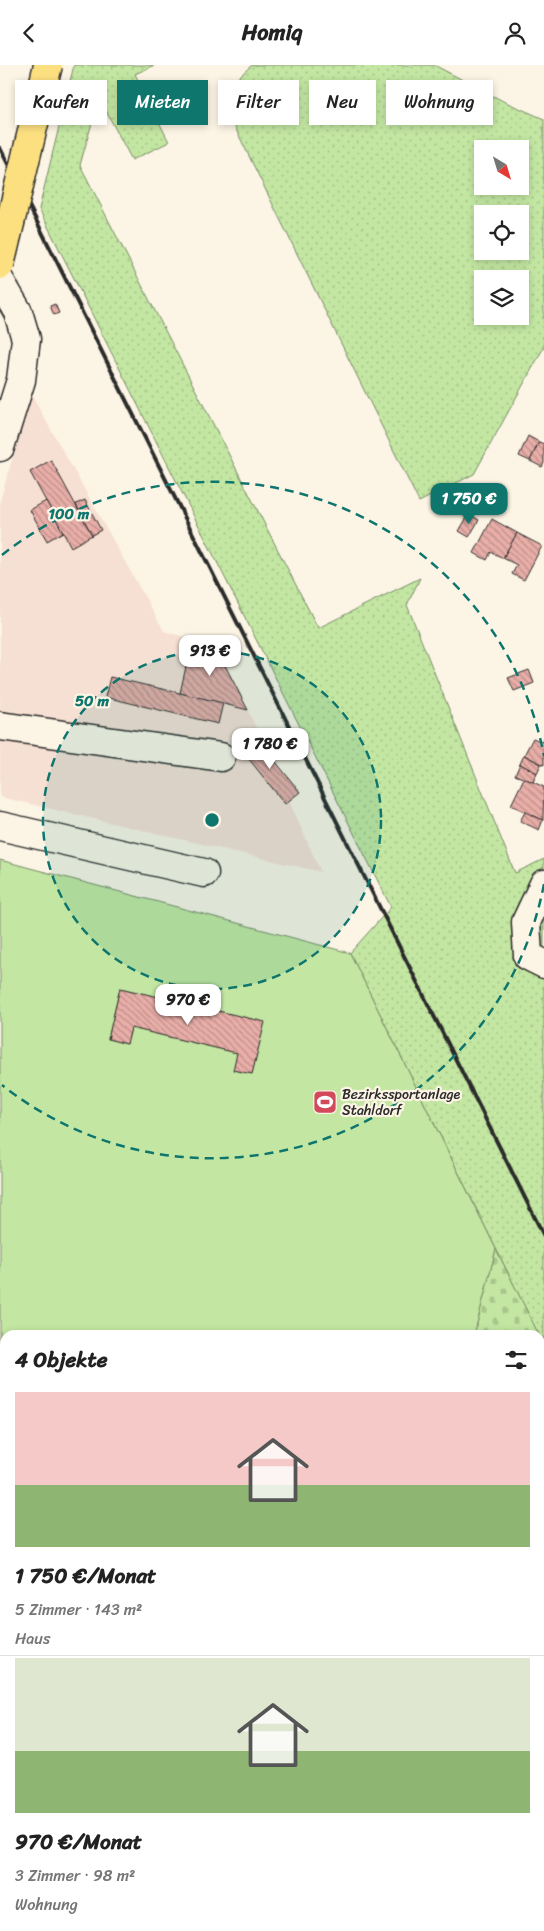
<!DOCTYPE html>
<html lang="de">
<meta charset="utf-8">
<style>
:root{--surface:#fff;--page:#f2f2f2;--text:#222;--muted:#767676;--line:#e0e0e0;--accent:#0f766e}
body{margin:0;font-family:Sriracha,sans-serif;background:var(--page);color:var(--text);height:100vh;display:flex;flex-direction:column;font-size:19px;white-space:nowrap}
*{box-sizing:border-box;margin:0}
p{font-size:16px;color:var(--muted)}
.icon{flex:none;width:28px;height:28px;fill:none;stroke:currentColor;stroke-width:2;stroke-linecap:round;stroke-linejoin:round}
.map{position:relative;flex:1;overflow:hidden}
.side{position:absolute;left:0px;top:1265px;width:545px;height:601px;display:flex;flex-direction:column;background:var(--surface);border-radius:15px 15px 0 0;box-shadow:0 2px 8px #0003}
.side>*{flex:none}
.top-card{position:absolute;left:15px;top:15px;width:515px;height:45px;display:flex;gap:10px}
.needle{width:32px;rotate:142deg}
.buttons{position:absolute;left:474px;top:75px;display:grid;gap:10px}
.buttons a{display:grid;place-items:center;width:55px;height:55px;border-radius:0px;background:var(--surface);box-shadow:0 2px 8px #0003;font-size:25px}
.price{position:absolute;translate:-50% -42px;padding:0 11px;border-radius:10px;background:#fff;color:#222;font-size:16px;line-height:32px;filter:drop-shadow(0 1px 2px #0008)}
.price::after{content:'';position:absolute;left:50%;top:30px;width:15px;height:11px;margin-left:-8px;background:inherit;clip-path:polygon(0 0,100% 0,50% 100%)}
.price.current{background:var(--accent);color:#fff}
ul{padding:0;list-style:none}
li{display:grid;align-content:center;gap:10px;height:265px;padding:0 15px}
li+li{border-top:1px solid var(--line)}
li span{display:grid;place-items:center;height:155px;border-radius:0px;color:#555}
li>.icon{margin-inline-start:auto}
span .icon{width:90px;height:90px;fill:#fffc;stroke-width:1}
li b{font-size:21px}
h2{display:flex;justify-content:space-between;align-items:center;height:60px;padding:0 15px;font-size:21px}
.chip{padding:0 18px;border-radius:0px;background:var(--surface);box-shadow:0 2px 8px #0003;font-size:18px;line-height:45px}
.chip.current{background:var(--accent);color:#fff}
header{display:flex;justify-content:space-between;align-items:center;height:65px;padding:0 15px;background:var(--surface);font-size:22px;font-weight:700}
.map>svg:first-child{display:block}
.built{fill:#f6e0d3}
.grass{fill:url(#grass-dots);stroke:#778966;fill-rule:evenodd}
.cemetery{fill:url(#cemetery-stones);stroke:#778966}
.green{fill:#c3e7a2;stroke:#778966;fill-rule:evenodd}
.building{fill:url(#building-back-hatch);stroke:#2b2b2b}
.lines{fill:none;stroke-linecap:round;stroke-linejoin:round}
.minor-casing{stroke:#2b2b2b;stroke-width:31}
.minor{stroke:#fcf5e5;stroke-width:28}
.rail{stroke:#2b2b2b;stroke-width:4}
.major-bridge-casing{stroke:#2b2b2b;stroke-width:31;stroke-linecap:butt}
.major-bridge{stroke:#fce080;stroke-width:28}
.ring{fill:none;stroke:#0f766e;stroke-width:2.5;stroke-dasharray:9 6}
.labels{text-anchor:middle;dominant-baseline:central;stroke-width:4.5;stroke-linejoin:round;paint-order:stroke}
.poi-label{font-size:14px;fill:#2b2b2b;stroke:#fcf5e5;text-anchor:start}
.centre{fill:#0f766e;stroke:#fcf5e5;stroke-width:2.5}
.ring-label{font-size:15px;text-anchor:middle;font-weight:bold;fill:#0f766e;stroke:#fcf5e5;stroke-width:4.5;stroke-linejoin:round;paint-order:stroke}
</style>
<header><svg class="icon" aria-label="back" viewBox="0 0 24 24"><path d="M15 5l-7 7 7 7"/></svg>Homiq<svg class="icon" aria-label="person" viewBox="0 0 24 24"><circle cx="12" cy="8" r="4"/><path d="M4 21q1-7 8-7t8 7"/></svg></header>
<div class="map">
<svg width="544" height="1866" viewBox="0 0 544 1866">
<defs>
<pattern id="grass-dots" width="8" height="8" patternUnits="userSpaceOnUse" patternTransform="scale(1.25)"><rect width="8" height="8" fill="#c3e7a2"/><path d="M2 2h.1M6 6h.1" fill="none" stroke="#a8c68c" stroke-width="1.8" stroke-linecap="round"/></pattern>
<pattern id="cemetery-stones" width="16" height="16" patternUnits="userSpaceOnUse" patternTransform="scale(1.25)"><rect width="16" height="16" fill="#c3e7a2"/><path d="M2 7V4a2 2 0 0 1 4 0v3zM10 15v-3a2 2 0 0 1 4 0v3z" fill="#a8c68c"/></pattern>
<pattern id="building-back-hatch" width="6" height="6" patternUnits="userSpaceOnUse" patternTransform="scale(1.25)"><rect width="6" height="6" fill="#e9aea8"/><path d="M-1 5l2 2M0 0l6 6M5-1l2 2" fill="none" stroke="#bd8e89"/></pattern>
</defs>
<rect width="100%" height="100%" fill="#fcf5e5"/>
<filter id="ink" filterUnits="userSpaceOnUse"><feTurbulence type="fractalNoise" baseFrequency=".02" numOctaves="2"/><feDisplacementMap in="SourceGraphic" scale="10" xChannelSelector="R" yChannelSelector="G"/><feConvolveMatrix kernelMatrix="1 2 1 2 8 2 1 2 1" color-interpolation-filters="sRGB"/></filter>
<g filter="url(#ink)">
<path class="built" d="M31,329L164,566L215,581L248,645L321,807L0,732V436Z"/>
<g class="grass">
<path d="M74,0H155L135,9L169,77L132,95L99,33L80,100L318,563L420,513L407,540L515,808L544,794V1281L350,888L391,842L39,144Z"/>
<path d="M252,0H434L503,36L544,54V282L474,409L419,437L219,30ZM482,84H520V121H482ZM482,149H520V186H482ZM482,214H520V251H482Z"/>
</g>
<g class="cemetery">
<path d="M496,1184L539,1270H474Z"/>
<path d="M540,1273L544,1281V1866H326L327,1861H540Z"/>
</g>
<path class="green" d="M0,795L350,888L496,1184L474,1270H5V1861H327L326,1866H0ZM120,923L264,957L252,1009L237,988L131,963L127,979L108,974Z"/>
<g class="building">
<path d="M55,239L59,248L54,250L50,241Z"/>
<path d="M528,371L539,377L530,396L519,391Z"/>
<path d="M539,377L544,379V398L542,402L530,396Z"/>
<path d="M51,395L92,470L71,482L30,407Z"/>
<path d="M85,435L101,465L92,470L76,439Z"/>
<path d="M46,436L63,467L47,476L30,445Z"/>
<path d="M469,449L479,455L469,472L459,466Z"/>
<path d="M492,454L517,468L503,493L491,487L487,495L474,488Z"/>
<path d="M517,468L542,481L524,515L512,509L517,500L503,493Z"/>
<path d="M192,575L215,581L248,645L180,628Z"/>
<path d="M529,605L534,618L514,626L508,613Z"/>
<path d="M110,612L223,638L218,659L105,632Z"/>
<path d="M255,671L300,727L285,739L240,683Z"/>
<path d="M533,673L542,677L544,673V700L524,690Z"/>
<path d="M524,690L541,699L537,708L520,699Z"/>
<path d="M520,699L537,708L533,717L515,710Z"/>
<path d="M524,713L544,722L543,755L511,740Z"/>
<path d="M525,747L543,755L539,765L520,756Z"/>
<path d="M120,923L265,957L252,1009L233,1005L237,988L131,963L127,979L108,974Z"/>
</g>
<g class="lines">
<g class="minor-casing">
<g id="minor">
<path d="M0,216L18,247L26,274L21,315L0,382"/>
<path d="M0,661L221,692"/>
<path d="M0,761L204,808"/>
<path d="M544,819L526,857L528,891L544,899"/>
</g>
</g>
<use href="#minor" class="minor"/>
<path class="rail" d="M0,83L544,1171"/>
<g class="major-bridge-casing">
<path id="major-bridge" d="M0,200L48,0"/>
</g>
<use href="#major-bridge" class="major-bridge"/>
</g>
</g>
<circle cx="212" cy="755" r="169" fill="#0f766e" fill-opacity=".12"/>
<g class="ring">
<circle cx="212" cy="755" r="169"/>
<path d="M544 819A338 338 0 0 1 2 1020M2 490A338 338 0 0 1 544 691"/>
</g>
<defs>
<g id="stadium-square" transform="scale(1.25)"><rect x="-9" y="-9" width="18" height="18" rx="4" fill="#d1495b" stroke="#fcf5e5"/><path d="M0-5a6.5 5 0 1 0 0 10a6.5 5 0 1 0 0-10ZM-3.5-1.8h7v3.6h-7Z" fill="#fff"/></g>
</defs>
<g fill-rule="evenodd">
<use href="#stadium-square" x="325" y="1037"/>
</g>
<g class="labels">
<g class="poi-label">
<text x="342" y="1029">Bezirkssportanlage<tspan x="342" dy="16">Stahldorf</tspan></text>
</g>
</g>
<circle cx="212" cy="755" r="8" class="centre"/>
<g class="ring-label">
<text x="69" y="454">100 m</text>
<text x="92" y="641">50 m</text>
</g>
</svg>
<div class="buttons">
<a><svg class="needle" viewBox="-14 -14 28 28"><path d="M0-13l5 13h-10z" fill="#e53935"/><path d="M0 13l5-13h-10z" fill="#767676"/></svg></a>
<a><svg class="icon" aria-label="locate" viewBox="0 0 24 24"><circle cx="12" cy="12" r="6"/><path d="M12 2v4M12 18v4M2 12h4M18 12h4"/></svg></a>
<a><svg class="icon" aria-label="layers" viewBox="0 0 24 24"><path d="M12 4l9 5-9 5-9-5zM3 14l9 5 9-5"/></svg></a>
</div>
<b class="price current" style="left:469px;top:460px">1 750 €</b>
<b class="price" style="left:210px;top:612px">913 €</b>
<b class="price" style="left:270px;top:705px">1 780 €</b>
<b class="price" style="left:188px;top:961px">970 €</b>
<div class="top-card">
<a class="chip">Kaufen</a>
<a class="chip current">Mieten</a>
<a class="chip">Filter</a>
<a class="chip">Neu</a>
<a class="chip">Wohnung</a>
</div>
<section class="side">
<h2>4 Objekte<svg class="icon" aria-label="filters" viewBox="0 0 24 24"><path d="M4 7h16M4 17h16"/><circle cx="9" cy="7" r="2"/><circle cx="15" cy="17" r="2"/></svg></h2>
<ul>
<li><span style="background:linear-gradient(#f6c9c9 60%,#8fb573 0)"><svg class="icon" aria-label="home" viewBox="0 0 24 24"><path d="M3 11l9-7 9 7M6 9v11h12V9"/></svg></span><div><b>1 750 €/Monat</b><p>5 Zimmer · 143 m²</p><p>Haus</p></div></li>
<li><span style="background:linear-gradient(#dfe7d0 60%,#8fb573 0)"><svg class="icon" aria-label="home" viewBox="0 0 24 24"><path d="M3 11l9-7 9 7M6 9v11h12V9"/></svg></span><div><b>970 €/Monat</b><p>3 Zimmer · 98 m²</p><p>Wohnung</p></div></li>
</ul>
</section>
</div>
